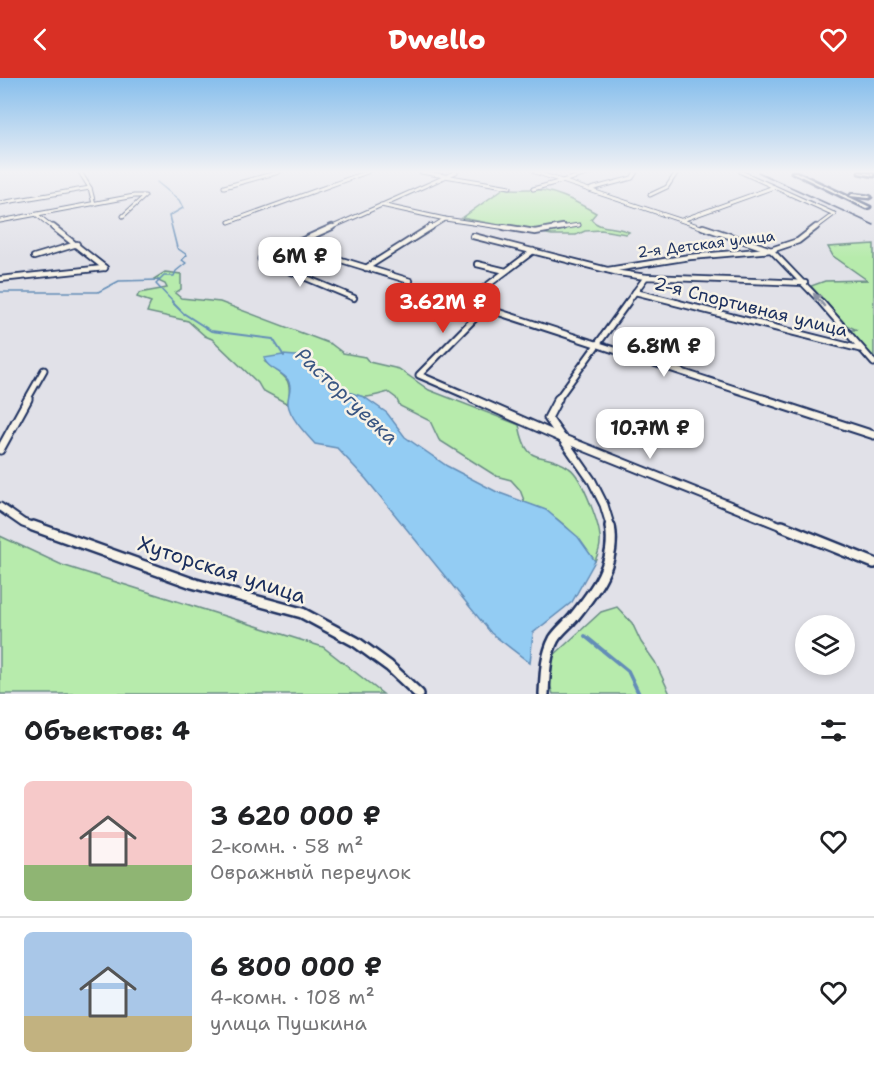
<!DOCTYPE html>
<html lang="ru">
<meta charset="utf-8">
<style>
:root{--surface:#fff;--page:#f2f2f2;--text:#202124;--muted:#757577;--line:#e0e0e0;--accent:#d93025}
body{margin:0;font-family:"Shantell Sans",sans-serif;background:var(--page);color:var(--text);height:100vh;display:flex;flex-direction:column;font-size:22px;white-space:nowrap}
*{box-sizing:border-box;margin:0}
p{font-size:20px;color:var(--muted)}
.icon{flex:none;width:33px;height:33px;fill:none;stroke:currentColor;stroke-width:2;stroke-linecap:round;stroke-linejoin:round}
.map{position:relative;height:616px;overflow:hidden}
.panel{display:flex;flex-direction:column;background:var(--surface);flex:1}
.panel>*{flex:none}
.fabs{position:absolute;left:795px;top:537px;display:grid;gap:12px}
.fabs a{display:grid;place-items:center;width:60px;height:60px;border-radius:50%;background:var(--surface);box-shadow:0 3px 9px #0003;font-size:30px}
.price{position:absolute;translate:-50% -51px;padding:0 14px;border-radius:12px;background:#fff;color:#222;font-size:20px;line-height:39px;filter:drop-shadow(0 2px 3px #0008)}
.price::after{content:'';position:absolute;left:50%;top:36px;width:18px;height:14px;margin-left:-9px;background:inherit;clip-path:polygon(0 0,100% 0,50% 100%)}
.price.active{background:var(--accent);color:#fff}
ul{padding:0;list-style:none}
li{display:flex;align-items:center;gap:18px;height:150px;padding:0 24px}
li+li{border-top:2px solid var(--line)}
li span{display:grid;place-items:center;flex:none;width:168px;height:120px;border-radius:9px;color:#555}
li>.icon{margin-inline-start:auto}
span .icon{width:72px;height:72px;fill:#fffc;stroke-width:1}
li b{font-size:26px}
h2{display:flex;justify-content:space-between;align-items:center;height:72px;padding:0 24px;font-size:26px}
header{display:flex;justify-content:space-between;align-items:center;height:78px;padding:0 24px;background:var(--accent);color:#fff;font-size:27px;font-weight:800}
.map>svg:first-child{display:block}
.green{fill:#b7ebac;stroke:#698d85;stroke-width:1.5}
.water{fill:#93ccf3;stroke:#638db7;stroke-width:1.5}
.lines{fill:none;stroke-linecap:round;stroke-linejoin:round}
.stream-far2{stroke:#638db7;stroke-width:1.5}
.stream-far1{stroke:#638db7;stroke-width:2}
.stream{stroke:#638db7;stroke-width:4}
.street-far4-casing{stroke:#1b2f5e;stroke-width:5}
.street-far3-casing{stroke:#1b2f5e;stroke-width:8}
.street-far2-casing{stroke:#1b2f5e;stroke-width:9}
.street-far1-casing{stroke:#1b2f5e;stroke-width:11}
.street-casing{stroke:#1b2f5e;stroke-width:14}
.secondary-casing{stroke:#1b2f5e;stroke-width:5}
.highway-casing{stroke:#1b2f5e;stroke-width:5}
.street-far4{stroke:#f7f3e8;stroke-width:3}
.street-far3{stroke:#f7f3e8;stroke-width:4.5}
.street-far2{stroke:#f7f3e8;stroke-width:5}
.street-far1{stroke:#f7f3e8;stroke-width:7}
.street{stroke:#f7f3e8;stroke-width:9}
.secondary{fill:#f7f3e8;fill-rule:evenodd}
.highway{fill:#f7f3e8;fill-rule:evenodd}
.rail{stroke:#1b2f5e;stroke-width:1.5}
.oneway{fill:#8991a3}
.labels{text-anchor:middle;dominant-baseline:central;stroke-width:5;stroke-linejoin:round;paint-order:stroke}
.far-street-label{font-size:15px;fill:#1b2f5e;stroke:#f7f3e8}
.street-label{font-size:18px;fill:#1b2f5e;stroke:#f7f3e8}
.water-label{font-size:20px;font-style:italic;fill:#395683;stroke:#f7f3e8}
.near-street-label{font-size:21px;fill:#1b2f5e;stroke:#f7f3e8}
</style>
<header><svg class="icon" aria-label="back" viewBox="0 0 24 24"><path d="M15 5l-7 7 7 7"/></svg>Dwello<svg class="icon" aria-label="heart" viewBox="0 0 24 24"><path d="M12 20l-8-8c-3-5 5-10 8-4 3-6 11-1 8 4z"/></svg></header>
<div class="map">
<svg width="874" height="616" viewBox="0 0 874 616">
<rect width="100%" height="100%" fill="#e1e1e8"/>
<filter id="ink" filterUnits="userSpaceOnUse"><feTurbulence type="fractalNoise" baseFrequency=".0167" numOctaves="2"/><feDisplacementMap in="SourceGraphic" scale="12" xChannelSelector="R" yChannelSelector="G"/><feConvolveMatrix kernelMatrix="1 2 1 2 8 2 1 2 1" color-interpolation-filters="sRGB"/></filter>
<g filter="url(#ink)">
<g class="green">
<path d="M504,110C513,112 519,111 528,111C553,111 575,123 596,135L591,141C599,152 615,147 629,154L626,156L601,152L585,153L576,157H552L462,140Z"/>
<path d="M874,166V282L850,252H857L846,247L811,208L825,203L867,202L833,178L828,169Z"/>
<path d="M165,194L181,196V211L175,215L181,220L220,224L331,266L343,275L365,279L369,284L399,291L429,312L519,347C528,393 540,370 569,390C582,398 602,451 600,465C600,471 597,478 595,483C575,456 558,435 525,425L520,412L511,402L496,398L439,362L430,343L400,328L396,320L388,314C381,316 372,319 365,319C341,319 321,295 308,279L265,284C285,299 293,299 288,326L262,312L258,305L212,261L205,258L188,243L147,234L151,224L137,219L139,215L167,210L165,206L154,201Z"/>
<path d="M0,458L62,487L323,569L383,616H0Z"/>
<path d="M617,529L632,545L641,564L655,584L670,616H553L550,607L553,578L601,534Z"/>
</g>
<path class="water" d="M283,277L308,279L322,296L342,312L364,319L387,335L405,359L447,388L497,414L546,432L578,459L595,483L572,524L533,555L530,585L491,555L366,401L337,370L315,366C306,356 290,340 288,326C287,317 293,311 288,302C282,293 267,291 264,280Z"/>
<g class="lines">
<g class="stream-far2">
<path d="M157,104L179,122L183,130L169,138L177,170L187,177L182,182L186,185L176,193L174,198H164L156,206L174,225"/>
<path d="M0,214H98L119,203L159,202"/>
</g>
<path class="stream-far1" d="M172,224L183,235L211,253L273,261L284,278"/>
<path class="stream" d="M585,558L628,593L639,616"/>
<g class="street-far4-casing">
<g id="street-far4">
<path d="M80,94L90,110L94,126"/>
<path d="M421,94L510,109"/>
<path d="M535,94L707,151"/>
<path d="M741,94L834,136"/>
<path d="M224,109L279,94"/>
<path d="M533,111L594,94"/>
<path d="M591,111L632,100L636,94"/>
<path d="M650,117L667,109L677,94"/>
<path d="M0,125L90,110"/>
<path d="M381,127L445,141L514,151"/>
<path d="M37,137L55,151"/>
<path d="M682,142L774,109"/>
<path d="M0,143L134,118H145L123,138"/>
<path d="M229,144L367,94"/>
<path d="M328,151L456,94"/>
<path d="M429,151L445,141"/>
<path d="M554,151L579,147"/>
<path d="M814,151L834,136"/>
</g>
</g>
<g class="street-far3-casing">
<g id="street-far3">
<path d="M53,149L105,190"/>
<path d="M504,149L535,154L563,149"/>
<path d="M703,149L771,172L822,225"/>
<path d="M473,158L619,195L646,199"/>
<path d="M292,167L410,203"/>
<path d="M34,179L77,166"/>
<path d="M261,181L332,149"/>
<path d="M261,181L354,220"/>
<path d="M477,186L506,193"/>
<path d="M366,190L431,149"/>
<path d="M608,192L690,179L771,172L798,163L816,149"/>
<path d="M0,201L104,190"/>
<path d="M635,214L679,225"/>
<path d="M476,225L472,219L533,173"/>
<path d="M627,225L646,199L805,205"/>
</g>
</g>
<g class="street-far2-casing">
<g id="street-far2">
<path d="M475,224L485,230L768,322"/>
<path d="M673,224L860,271"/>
<path d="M821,224L874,285"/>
<path d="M27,322L44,292"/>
<path d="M477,322L419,297L485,230"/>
<path d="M557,322L628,224"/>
</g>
</g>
<g class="street-far1-casing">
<g id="street-far1">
<path d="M473,321L564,361L786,450"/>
<path d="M558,321L548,340L592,403L604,427L611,450"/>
<path d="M763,321L874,357"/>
<path d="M0,372L28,321"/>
<path d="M0,429L23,445L37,450"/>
</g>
</g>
<g class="street-casing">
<g id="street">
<path d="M33,448L192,505L302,535L356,564L389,588L419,616"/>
<path d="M782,448L874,485"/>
<path d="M544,616C545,598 545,578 554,561C559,553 567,547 573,540C595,513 617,485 610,448"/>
</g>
</g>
<g class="secondary-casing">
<g id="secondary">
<path d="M792,94H796L870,129L866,130Z"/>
<path d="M852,116L869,118L871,119L869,120L850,118Z"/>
</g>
</g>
<g class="highway-casing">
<path id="highway" d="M859,94L874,96V98L859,95Z"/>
</g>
<use href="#street-far4" class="street-far4"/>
<use href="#street-far3" class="street-far3"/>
<use href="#street-far2" class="street-far2"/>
<use href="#street-far1" class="street-far1"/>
<use href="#street" class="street"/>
<use href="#secondary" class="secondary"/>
<use href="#highway" class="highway"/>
<path class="rail" d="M758,94L874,147"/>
</g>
<defs><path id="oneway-solid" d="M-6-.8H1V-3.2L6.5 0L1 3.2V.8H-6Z" transform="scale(1.5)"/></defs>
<use class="oneway" href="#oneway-solid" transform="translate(819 222) rotate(-130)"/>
</g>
<linearGradient id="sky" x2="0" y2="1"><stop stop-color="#86beec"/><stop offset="0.52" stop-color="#f2f2f5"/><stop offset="1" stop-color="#f2f2f5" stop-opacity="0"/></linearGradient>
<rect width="874" height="180" fill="url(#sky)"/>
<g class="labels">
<g class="far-street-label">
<text transform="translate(706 166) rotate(-7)">2-я Детская улица</text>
</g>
<g class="street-label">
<text transform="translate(751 229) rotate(14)">2-я Спортивная улица</text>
</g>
<g class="water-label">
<text transform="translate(347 318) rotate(43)">Расторгуевка</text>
</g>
<g class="near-street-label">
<text transform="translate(222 492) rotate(18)">Хуторская улица</text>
</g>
</g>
</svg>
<div class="fabs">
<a><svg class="icon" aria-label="layers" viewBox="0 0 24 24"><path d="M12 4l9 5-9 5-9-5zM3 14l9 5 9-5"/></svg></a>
</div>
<b class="price" style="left:300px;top:210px">6M ₽</b>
<b class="price active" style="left:443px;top:256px">3.62M ₽</b>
<b class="price" style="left:664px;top:300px">6.8M ₽</b>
<b class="price" style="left:650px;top:382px">10.7M ₽</b>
</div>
<section class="panel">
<h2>Объектов: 4<svg class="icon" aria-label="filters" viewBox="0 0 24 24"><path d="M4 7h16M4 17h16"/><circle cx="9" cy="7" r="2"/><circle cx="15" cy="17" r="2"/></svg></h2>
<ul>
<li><span style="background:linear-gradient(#f6c9c9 70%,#8fb573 0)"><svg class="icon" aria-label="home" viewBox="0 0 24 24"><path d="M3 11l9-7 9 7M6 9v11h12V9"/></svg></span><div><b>3 620 000 ₽</b><p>2-комн. · 58 m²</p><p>Овражный переулок</p></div><svg class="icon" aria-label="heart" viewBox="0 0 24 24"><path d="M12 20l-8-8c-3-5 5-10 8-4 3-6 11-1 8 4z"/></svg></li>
<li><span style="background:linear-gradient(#a9c7e8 70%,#c2b280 0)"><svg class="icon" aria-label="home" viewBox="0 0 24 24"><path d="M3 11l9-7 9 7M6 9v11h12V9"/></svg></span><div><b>6 800 000 ₽</b><p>4-комн. · 108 m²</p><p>улица Пушкина</p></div><svg class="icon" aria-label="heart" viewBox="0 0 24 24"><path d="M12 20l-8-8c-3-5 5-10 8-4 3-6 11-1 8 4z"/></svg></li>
</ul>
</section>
